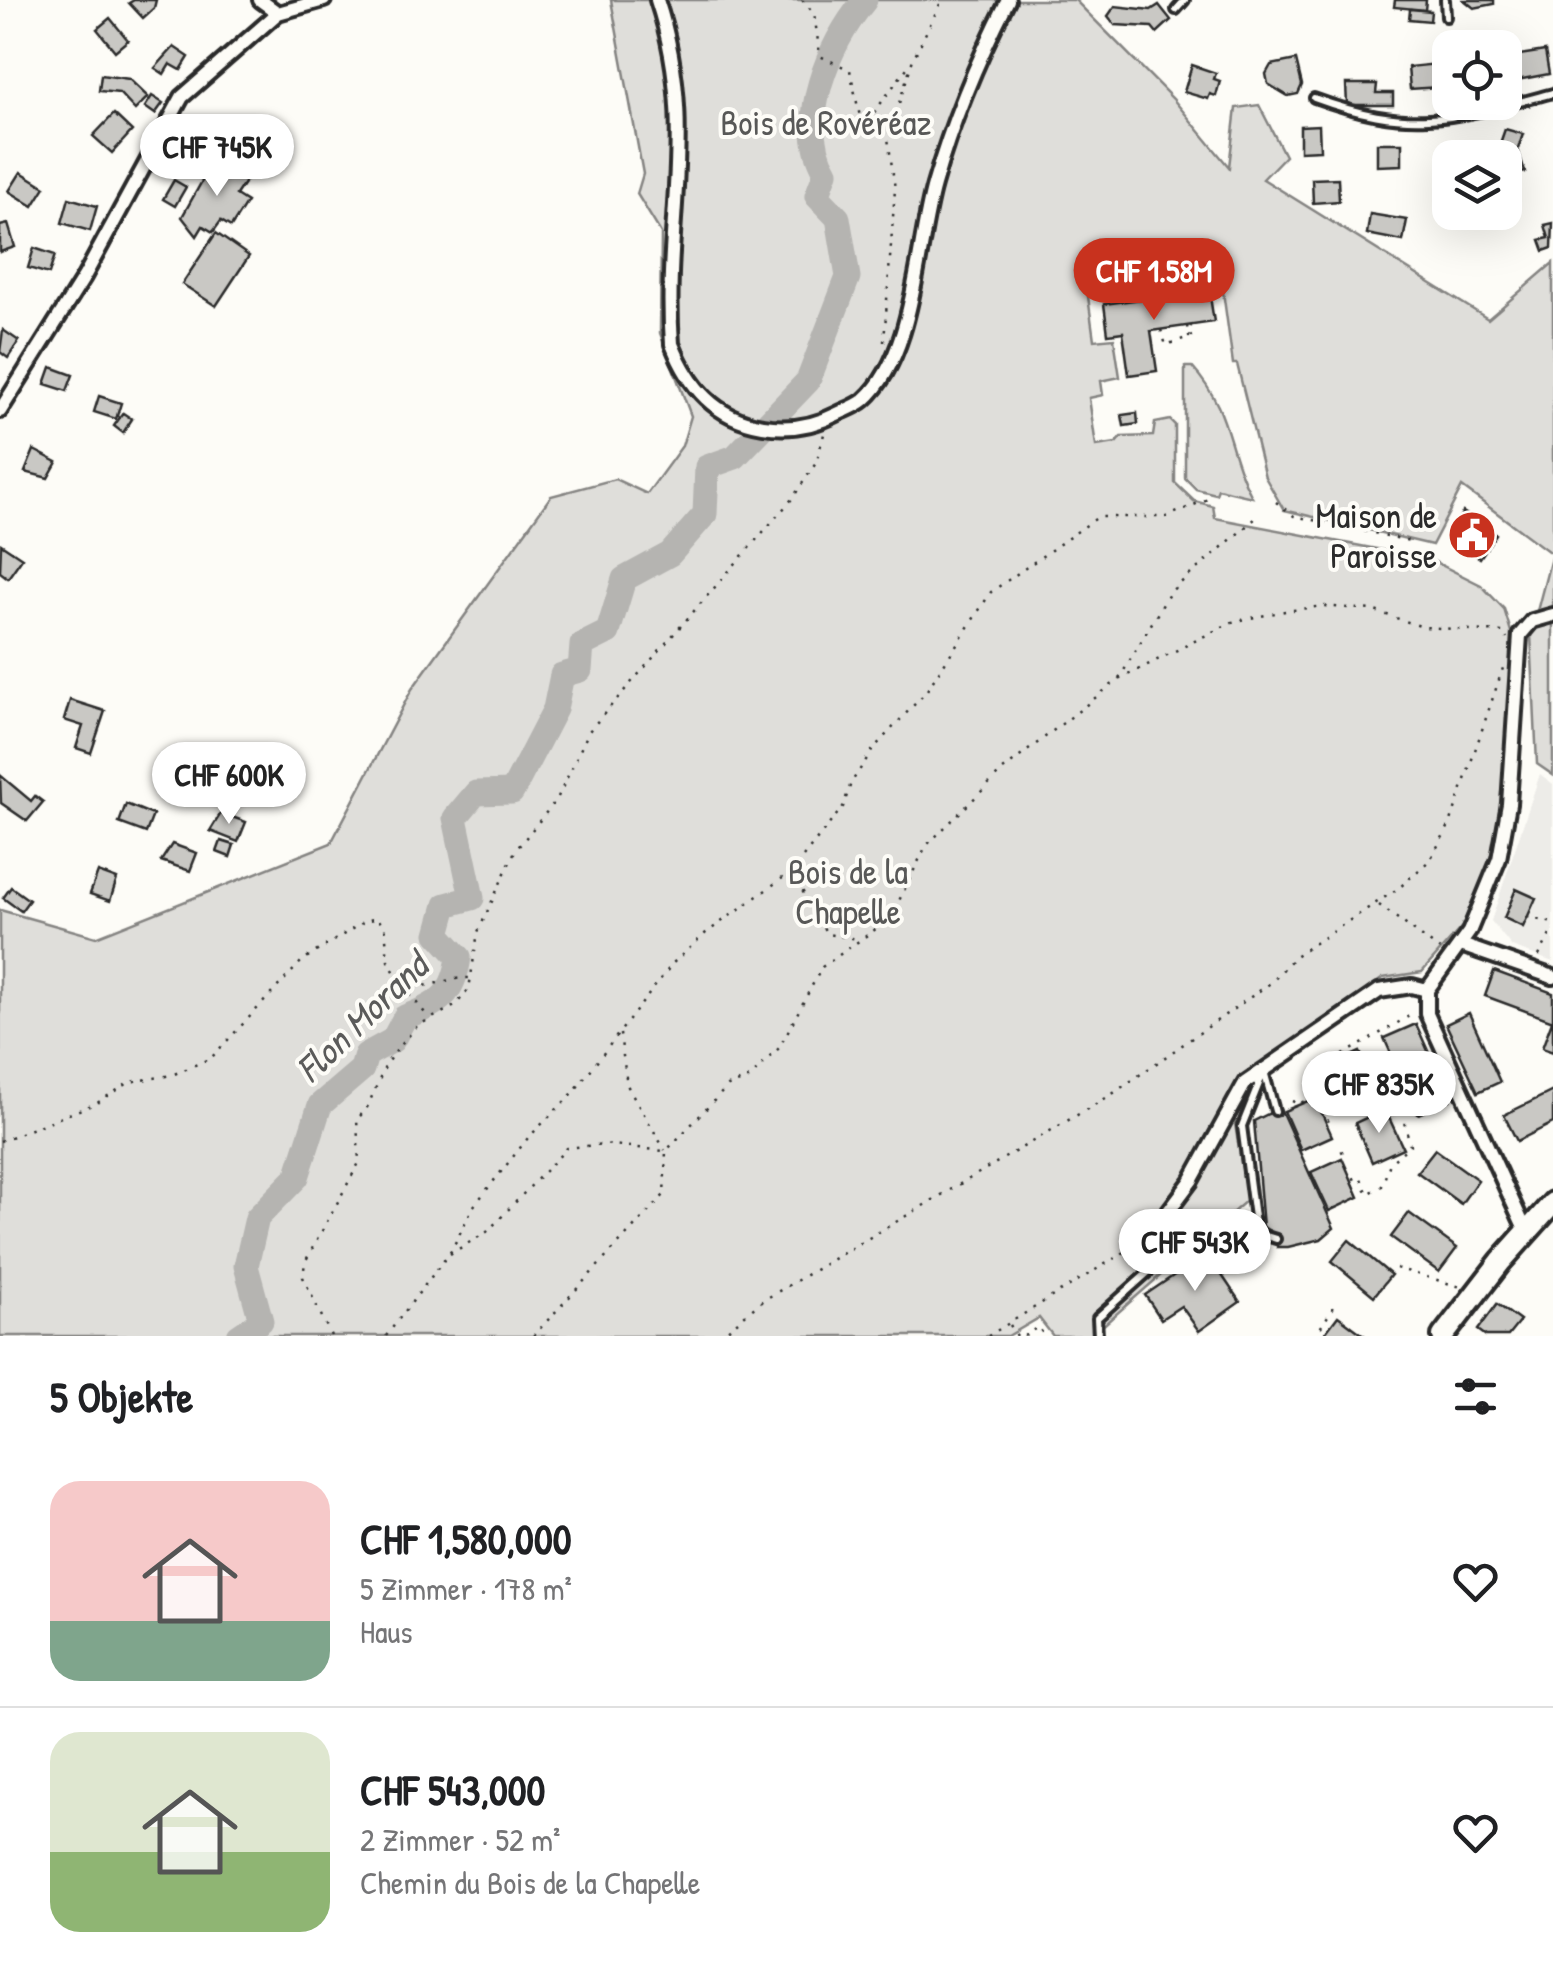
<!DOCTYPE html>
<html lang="de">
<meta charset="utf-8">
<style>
:root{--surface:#fff;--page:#f2f2f2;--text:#202124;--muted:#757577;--line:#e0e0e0;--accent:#c8321e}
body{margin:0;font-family:"Patrick Hand",sans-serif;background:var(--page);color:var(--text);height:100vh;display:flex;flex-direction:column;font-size:38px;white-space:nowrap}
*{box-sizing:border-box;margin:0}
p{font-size:32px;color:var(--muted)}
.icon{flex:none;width:55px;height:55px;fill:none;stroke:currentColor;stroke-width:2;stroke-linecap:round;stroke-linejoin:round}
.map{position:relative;height:1336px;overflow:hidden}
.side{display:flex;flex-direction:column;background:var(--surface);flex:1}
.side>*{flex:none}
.fabs{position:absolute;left:1432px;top:30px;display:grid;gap:20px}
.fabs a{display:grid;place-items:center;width:90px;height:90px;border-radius:20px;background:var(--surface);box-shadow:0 10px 40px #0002;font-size:50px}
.price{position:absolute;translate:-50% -85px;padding:0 22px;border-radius:35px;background:#fff;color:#222;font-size:32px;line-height:65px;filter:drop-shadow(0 2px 5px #0008)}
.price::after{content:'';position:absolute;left:50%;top:60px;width:30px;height:22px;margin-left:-15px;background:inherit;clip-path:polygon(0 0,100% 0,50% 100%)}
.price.selected{background:var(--accent);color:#fff}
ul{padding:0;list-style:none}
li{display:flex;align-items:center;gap:30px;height:250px;padding:0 50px}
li+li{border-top:2px solid var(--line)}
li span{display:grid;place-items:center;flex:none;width:280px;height:200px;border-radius:30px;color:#555}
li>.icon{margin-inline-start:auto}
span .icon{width:120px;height:120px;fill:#fffc;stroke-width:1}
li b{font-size:42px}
h2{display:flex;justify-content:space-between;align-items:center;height:120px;padding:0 50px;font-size:42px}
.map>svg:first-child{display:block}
.built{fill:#edece8}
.green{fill:#dfdeda;stroke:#858482;stroke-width:2.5}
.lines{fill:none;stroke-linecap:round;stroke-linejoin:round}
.river{stroke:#b5b4b1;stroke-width:25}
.building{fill:#c9c8c4;stroke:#2b2b2b;stroke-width:2.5}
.lane-casing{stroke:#2b2b2b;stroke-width:14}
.street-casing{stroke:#2b2b2b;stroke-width:20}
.primary-casing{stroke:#2b2b2b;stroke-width:28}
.path{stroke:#2b2b2b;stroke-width:2.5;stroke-dasharray:2.5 8;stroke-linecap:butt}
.lane{stroke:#fdfcf7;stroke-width:6}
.street{stroke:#fdfcf7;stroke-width:12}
.primary{stroke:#fdfcf7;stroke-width:20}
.labels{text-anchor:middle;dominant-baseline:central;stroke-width:8;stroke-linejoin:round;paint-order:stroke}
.park-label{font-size:35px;fill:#585857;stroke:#fdfcf7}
.poi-label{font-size:35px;fill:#2b2b2b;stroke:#fdfcf7;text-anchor:end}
.water-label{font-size:38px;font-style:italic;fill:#5b5b5a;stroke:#fdfcf7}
</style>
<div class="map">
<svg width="1553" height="1336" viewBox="0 0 1553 1336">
<rect width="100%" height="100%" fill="#fdfcf7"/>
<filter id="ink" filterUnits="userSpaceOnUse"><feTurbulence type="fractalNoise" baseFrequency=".01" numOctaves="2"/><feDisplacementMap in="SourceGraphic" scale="20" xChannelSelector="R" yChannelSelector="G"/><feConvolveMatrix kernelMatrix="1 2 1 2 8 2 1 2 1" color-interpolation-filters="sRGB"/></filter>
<g filter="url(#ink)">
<path class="built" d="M1540,774L1553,784V962L1512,947L1491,921Z"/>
<g class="green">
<path d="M611,0H1075L1173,99L1229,167L1236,108L1259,105L1285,156L1263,179L1488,319L1553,263V775L1537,764L1531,634L1552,554L1462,487L1432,545L1284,510L1265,477L1237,364H1233L1221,277L1213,265L1086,282L1094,340L1114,338L1120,377L1101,381L1103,395L1089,398L1096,446L1116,443L1121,437L1153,436L1155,423L1170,420L1175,425V483L1194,501L1213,506L1215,518L1429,559L1481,585L1504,609L1511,632L1509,734L1498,819L1490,861L1465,923L1422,972L1383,978L1257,1070L1233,1111L1247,1200L1091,1336H1053L1039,1318L1008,1336H0V910L96,937L331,843L412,689L551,496L615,479L647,494L682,446L691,416L660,333L661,233L637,194L643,174Z"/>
<path d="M1185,367H1192C1233,413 1225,447 1252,497L1218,489L1216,494L1196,489L1185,478Z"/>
</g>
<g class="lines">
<path class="river" d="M239,1336L261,1321L246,1266L257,1218L297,1177L320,1105L362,1069L366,1055L393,1040L405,1017C440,1004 454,994 459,957L438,934L446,905L472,898L455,818L476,793L512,792L555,709L562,675L580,670L582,645L608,632L624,579L670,554L705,514L707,467L735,457L808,381L848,277L838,218L817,196L826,172C795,120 829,44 865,0"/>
</g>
<g class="building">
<path d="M134,0H156L154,8L143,18L129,3Z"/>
<path d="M1395,0H1426L1425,10L1394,7Z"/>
<path d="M1464,0H1494V4L1474,8Z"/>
<path d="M1159,5L1171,20L1157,33L1152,27L1115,25L1108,16L1115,6L1151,10Z"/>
<path d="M1410,9L1431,11L1430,21L1409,19Z"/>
<path d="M110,18L128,40L115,51L97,29Z"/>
<path d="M174,47L189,57L181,70L170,64L164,74L155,68Z"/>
<path d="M1545,51L1549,74L1517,80L1513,56Z"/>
<path d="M1296,60L1302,85L1298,94L1288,96L1268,84L1266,74L1271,65Z"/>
<path d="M1437,64L1439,87L1410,89L1408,67Z"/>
<path d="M1192,65L1216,73L1214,79L1220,81L1216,96L1210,94L1208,99L1184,92Z"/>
<path d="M101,75L129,79L148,97L135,110L119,93L99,91Z"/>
<path d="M1346,84H1377L1376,93H1393V105H1347Z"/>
<path d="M152,96L163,103L155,114L145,107Z"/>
<path d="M114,114L132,131L112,153L93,136Z"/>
<path d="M1319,125L1320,150L1300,151V126Z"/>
<path d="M1505,129L1523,134L1518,149L1525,172L1505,177V158H1455L1458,148L1496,155Z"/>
<path d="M1377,143H1402V165L1377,166Z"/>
<path d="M225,158L250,174L236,195L247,202L231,227L221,221L213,232L203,226L197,236L182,217L206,174L212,178Z"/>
<path d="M21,172L45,187L33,206L9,191Z"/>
<path d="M1338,178L1339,201L1313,203L1312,179Z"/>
<path d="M174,180L186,187L175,206L163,199Z"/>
<path d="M69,198L97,206L90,231L62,223Z"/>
<path d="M1370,214L1407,220L1403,241L1367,234Z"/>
<path d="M1553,223L1552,248L1544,251L1540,240L1549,238L1545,225Z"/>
<path d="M8,224L15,247L0,252V226Z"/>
<path d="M216,233L249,256L216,306L182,284Z"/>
<path d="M34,248L55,255L49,274L28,268Z"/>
<path d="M1209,290L1214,322L1151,331L1157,371L1129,375L1123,332L1108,334L1104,304Z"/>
<path d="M3,330L19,341L8,358L0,352Z"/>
<path d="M51,367L73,375L67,391L45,384Z"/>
<path d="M99,396L121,403L116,419L94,412Z"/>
<path d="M123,413L132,419L123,433L114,426Z"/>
<path d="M1137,413L1138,424L1124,426L1122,415Z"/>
<path d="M34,450L57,462L48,478L25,472Z"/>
<path d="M1463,512L1496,534L1480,558L1447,536Z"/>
<path d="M1,544L22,558L8,578L0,572Z"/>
<path d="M70,700L105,711L91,753L76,748L83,726L64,720Z"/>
<path d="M0,775L31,801L35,796L43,802L27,821L1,803Z"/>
<path d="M126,804L153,815L146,833L119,823Z"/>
<path d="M221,813L246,822L238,842L210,831Z"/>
<path d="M221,841L234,845L230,857L217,852Z"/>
<path d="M172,844L197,853L190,871L161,861Z"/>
<path d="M98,872L117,879L110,901L90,894Z"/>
<path d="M11,887L29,900L21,911L3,898Z"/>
<path d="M1516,889L1536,898L1523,927L1504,918Z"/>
<path d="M1494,971L1553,993V1021L1485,996Z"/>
<path d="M1469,1013L1500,1082L1478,1092L1446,1024Z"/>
<path d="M1552,1021H1553V1052L1542,1048Z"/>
<path d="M1416,1024L1450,1100L1418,1114L1384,1038Z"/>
<path d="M1360,1052L1378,1091L1347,1105L1329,1066Z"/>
<path d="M1553,1091V1123L1517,1141L1504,1115Z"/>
<path d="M1315,1098L1332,1136L1301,1150L1284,1111Z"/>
<path d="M1280,1108L1334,1228L1321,1239L1288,1247H1277L1275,1234L1263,1227L1254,1121Z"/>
<path d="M1385,1109L1403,1148L1372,1162L1355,1123Z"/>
<path d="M1435,1149L1478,1180L1461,1204L1417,1172Z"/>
<path d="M1342,1158L1359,1197L1329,1211L1311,1172Z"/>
<path d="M1409,1213L1457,1248L1439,1272L1391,1237Z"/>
<path d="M1349,1240L1391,1275L1374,1296L1332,1261Z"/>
<path d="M1207,1253L1240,1302L1199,1331L1181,1306L1161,1319L1145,1295Z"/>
<path d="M1497,1304L1520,1321L1508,1336H1486L1478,1330Z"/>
<path d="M1338,1316L1365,1336H1323Z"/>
</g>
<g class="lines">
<g class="lane-casing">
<g id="lane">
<path d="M1445,0L1446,17"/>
<path d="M1176,10L1185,0"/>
<path d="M1314,98C1412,134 1456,119 1553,93"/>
<path d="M1275,1111L1264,1071L1242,1126L1255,1225L1263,1235L1276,1239"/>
<path d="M1098,1336L1097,1318L1154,1267L1151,1237"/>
</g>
</g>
<g class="street-casing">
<g id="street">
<path d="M260,0L278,13"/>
<path d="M657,0C699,126 663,220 672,344C689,387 715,418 763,426C789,430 812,427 837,414C845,410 857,406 864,400C915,355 916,248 934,185C952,121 978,59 1008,0"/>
<path d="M0,411L84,277L182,97L278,13L324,0"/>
<path d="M1461,945L1553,977"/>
<path d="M1526,1231L1427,1014V990L1469,932L1499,859L1509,804L1520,635L1532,621L1553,615"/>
<path d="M1150,1236L1191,1181L1245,1083L1379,991L1412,986L1427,990"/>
</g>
</g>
<g class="primary-casing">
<path id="primary" d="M1443,1336L1501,1261L1553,1203"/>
</g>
<g class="path">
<path d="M802,0L814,13L820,56L850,70L860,117L873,114L909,65"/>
<path d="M1187,326L1189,337L1191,326"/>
<path d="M1161,330L1166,345L1192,336"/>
<path d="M884,342L895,189L888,138L913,59L942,0"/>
<path d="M1276,502L1294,516L1410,541"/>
<path d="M1119,679L1170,592L1256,518"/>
<path d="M792,873L827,934L858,939"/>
<path d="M1379,905L1440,950"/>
<path d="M1527,917L1553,923"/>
<path d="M1539,956L1553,929"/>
<path d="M403,986L429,1018"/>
<path d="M620,1034L627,1085L665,1150"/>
<path d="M1370,1069L1380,1065"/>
<path d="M1316,1071L1411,1015"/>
<path d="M1386,1100L1393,1097"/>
<path d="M1292,1101L1299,1104L1324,1090"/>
<path d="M1327,1121L1335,1118"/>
<path d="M0,1141L97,1103L130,1082L172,1075L211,1058L303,960L365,921L377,918L385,927L388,961L403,986C428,990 446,977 471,978"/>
<path d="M1341,1152L1348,1149"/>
<path d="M1353,1179L1360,1176L1368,1194L1382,1186L1390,1163L1410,1145L1405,1124L1397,1127"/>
<path d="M450,1254L487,1232L567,1148L604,1144L664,1151"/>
<path d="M1396,1268L1461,1287"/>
<path d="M1010,1325L1017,1336"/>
<path d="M331,1336L303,1277L305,1262L359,1163L357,1119L366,1110L387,1062L417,1026L455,1006L469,989L478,932L515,851L557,799L589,731L792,499L816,463L824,434"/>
<path d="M386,1336L451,1251L473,1207L528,1138L572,1094L673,963L706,933L791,872L843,807L851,783L874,748L925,693L991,592L1098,517H1166L1210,498"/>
<path d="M533,1336L664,1195L666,1151L728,1086L748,1079L779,1048L822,967L890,919L926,846L1003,770L1118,680L1232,622L1285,611L1323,606L1372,610L1423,627L1503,632L1507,639"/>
<path d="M720,1336L762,1301L1111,1095L1272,982L1295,956L1399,888L1430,860L1450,824L1503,668"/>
<path d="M988,1336L1141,1242"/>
<path d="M1024,1336L1038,1327L1045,1336"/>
<path d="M1315,1336L1337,1302"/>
</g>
<use href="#lane" class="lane"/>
<use href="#street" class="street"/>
<use href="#primary" class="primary"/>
</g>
</g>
<defs>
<g id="civic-disc" transform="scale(2.5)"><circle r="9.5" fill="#c8321e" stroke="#fdfcf7"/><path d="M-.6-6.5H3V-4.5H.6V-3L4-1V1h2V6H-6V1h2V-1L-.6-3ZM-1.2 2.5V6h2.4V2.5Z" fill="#fff"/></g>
</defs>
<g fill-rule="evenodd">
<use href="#civic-disc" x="1472" y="535"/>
</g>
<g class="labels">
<g class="park-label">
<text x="826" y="122">Bois de Rovéréaz</text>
<text x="848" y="871">Bois de la<tspan x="848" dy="40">Chapelle</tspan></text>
</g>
<g class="poi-label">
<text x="1437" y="515">Maison de<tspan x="1437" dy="40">Paroisse</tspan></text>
</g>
<g class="water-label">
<text transform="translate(361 1017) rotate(-44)">Flon Morand</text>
</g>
</g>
</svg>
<div class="fabs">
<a><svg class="icon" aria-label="locate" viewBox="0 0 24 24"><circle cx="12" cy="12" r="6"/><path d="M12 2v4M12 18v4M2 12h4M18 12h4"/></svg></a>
<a><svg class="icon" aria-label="layers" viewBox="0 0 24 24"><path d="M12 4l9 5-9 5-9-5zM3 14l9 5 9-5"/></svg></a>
</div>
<b class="price" style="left:217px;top:199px">CHF 745K</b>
<b class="price selected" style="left:1154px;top:323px">CHF 1.58M</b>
<b class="price" style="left:229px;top:827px">CHF 600K</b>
<b class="price" style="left:1379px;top:1136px">CHF 835K</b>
<b class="price" style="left:1195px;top:1294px">CHF 543K</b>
</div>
<section class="side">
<h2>5 Objekte<svg class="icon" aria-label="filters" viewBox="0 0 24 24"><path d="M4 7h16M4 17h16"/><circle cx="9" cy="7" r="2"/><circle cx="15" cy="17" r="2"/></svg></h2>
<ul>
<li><span style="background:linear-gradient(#f6c9c9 70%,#7fa58c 0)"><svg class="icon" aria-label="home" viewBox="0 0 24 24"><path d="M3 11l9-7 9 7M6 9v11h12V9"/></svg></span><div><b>CHF 1,580,000</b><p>5 Zimmer · 178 m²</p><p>Haus</p></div><svg class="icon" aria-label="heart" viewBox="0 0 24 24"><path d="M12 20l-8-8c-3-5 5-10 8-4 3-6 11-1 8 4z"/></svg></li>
<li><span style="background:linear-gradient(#dfe7d0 60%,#8fb573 0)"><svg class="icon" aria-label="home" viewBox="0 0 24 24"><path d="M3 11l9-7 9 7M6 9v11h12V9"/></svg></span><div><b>CHF 543,000</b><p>2 Zimmer · 52 m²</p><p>Chemin du Bois de la Chapelle</p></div><svg class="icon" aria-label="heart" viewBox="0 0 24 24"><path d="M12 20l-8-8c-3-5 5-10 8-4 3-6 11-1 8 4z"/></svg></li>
</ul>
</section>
